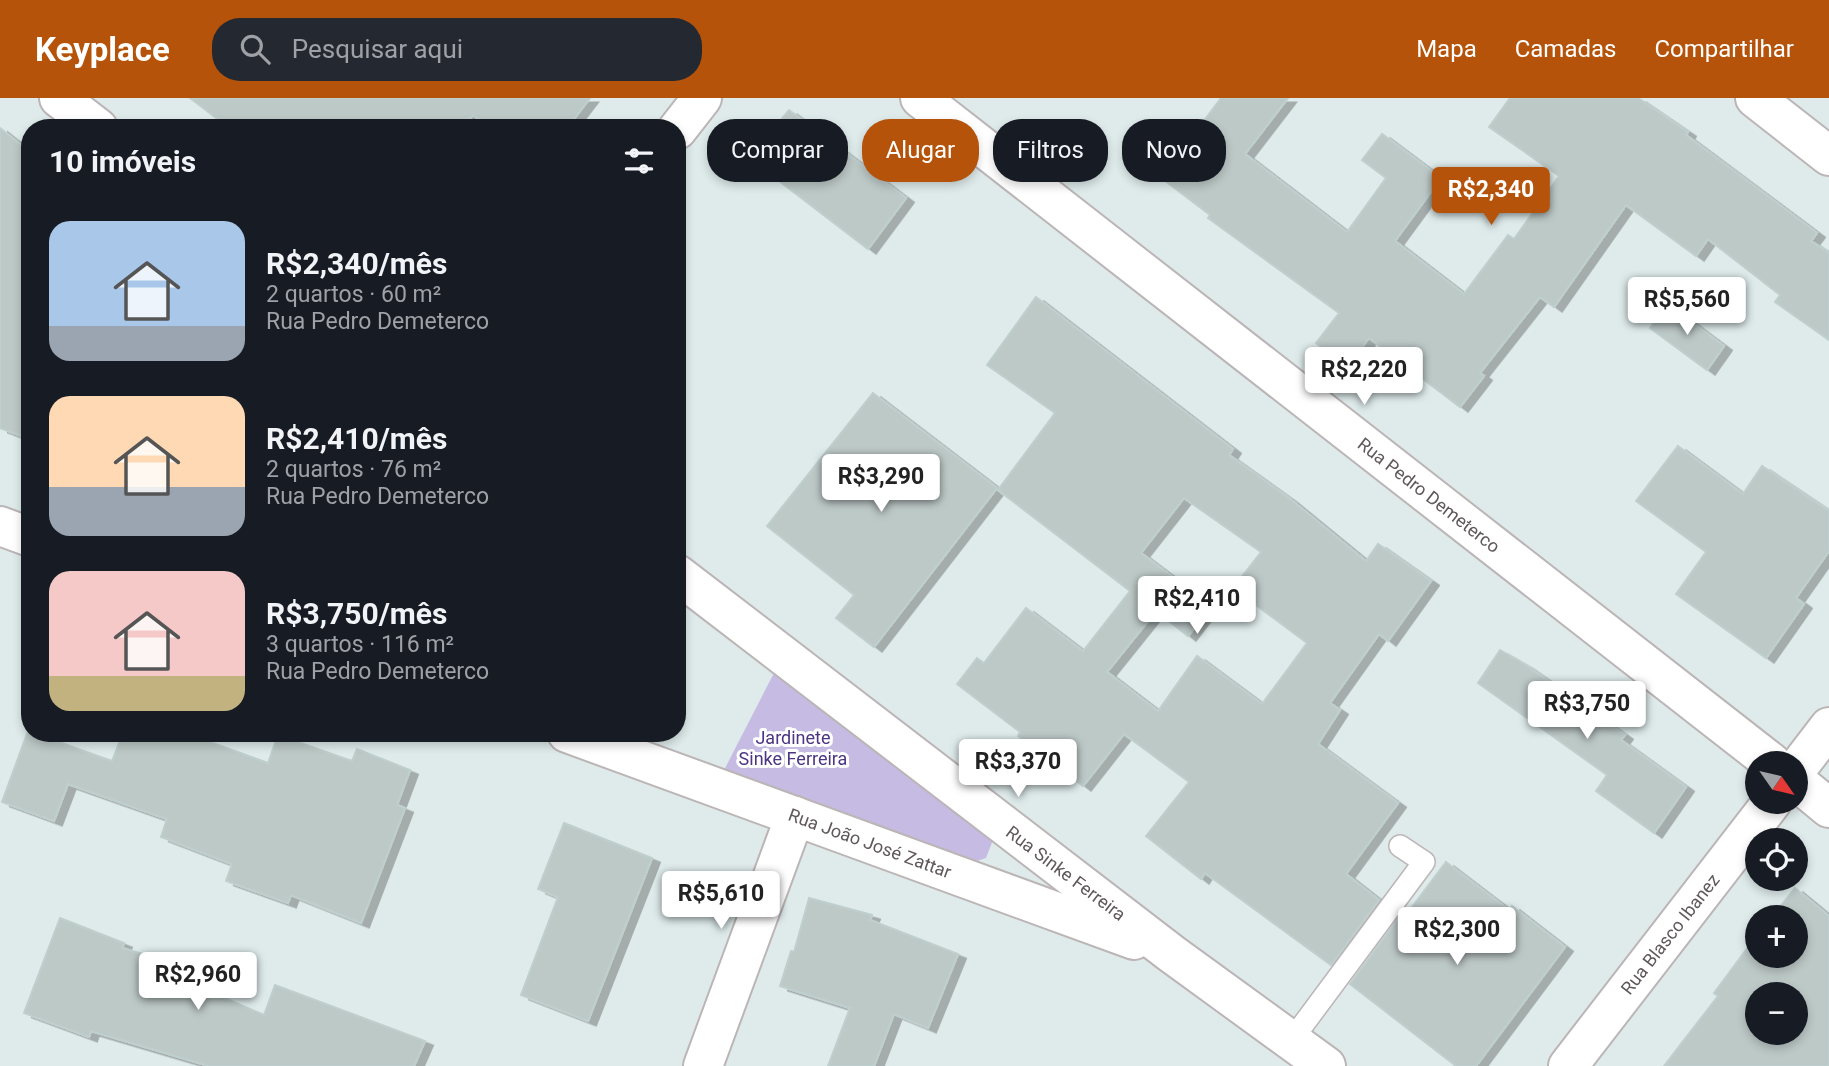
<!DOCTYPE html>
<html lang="pt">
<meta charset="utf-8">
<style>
:root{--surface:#171b24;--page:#242831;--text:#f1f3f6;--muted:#9ea1a6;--accent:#b45309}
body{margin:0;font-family:Roboto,sans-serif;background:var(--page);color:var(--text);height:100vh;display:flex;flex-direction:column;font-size:26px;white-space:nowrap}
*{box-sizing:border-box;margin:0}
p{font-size:23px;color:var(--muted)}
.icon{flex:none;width:38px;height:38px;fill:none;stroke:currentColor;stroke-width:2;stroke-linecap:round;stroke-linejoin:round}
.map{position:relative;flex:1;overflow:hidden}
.details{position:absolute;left:21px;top:21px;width:665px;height:623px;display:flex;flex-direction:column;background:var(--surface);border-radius:28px;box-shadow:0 4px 10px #0003}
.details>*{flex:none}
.guide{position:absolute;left:707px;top:21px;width:665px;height:63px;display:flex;gap:14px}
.needle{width:46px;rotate:124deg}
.buttons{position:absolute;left:1745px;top:653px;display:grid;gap:14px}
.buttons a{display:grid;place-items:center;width:63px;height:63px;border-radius:50%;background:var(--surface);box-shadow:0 4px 10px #0003;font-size:35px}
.price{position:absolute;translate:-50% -60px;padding:0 16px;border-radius:7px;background:#fff;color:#222;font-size:23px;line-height:46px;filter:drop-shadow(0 2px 4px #0008)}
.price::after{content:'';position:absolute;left:50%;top:42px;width:21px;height:16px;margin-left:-10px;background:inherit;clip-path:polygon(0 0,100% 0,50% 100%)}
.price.selected{background:var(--accent);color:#fff}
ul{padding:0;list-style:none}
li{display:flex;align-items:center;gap:21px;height:175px;padding:0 28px}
li span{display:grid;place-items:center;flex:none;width:196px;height:140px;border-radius:21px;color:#555}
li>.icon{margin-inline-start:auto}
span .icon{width:84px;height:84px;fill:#fffc;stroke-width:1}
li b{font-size:30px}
h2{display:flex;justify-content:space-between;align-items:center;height:84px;padding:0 28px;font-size:30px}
.tag{padding:0 24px;border-radius:28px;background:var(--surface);box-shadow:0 4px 10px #0003;font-size:24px;line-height:63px}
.tag.selected{background:var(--accent);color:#fff}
header{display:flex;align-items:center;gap:42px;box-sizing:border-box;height:98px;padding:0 35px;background:var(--accent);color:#fff}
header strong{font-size:33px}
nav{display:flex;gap:38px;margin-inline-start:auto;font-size:24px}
.search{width:490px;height:63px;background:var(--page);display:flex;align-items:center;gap:18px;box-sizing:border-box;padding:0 24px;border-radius:28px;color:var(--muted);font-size:26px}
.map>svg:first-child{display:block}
.green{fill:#c5bbe3}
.building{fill:#bdc9c7;stroke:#becfce;stroke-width:2;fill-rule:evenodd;filter:url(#shadow)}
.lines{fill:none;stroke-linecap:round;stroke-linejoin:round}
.lane-casing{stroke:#bcb5b6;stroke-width:24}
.street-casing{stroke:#bcb5b6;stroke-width:42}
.lane{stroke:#fff;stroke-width:21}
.street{stroke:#fff;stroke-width:38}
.labels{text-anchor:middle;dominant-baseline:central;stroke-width:6;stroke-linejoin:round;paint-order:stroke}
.street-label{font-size:18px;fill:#60585a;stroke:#fff}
.park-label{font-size:18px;fill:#4c3582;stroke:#fff}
</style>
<header>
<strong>Keyplace</strong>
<div class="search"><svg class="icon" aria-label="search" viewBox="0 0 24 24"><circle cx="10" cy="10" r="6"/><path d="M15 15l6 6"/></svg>Pesquisar aqui</div>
<nav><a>Mapa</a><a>Camadas</a><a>Compartilhar</a></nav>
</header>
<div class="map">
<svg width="1829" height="968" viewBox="0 0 1829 968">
<defs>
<filter id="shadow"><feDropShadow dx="8" dy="4.5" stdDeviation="0" flood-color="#0004"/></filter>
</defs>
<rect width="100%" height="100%" fill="#dfebeb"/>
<path class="green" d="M775,573L996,734L986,760L977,763L846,723L721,678Z"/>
<g class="building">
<path d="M190,0H590L567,30H490L473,17L463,30H229Z"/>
<path d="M1221,0H1288L1245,56L1347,134L1386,80L1362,62L1382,36L1441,80L1395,143L1464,196L1508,137L1514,141L1559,78L1489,29L1510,0H1638L1688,34L1686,37L1817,135L1811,143L1829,155V242L1775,204L1780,197L1708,141L1696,158L1626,107L1554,209L1540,199L1480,275L1484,278L1460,309L1369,240L1348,268L1316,245L1339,215L1208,120L1210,117L1147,69L1177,30L1191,40Z"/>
<path d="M789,12L906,100L868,151L749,60Z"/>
<path d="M0,30L30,54V341L0,330Z"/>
<path d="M1036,199L1233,351L1229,357L1289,400L1366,463L1378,446L1431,483L1388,543L1379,536L1330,605L1340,612L1318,646L1398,705L1346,776L1379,802L1331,867L1205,775L1201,781L1146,738L1189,684L1124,636L1083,688L1018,638L1020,634L957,586L977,560L984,565L1026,510L1083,553L1130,493L998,392L1055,315L987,267ZM1184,400L1261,454L1233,490L1307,545L1262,606L1197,558L1158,613L1107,574L1156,513L1188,538L1211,508L1141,455Z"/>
<path d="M1668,206L1724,248L1707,272L1650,230Z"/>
<path d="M873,295L997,390L874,549L836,520L854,497L767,428Z"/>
<path d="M1678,348L1743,396L1762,368L1829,413V453L1796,500L1804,506L1766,560L1676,496L1706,454L1636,403Z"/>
<path d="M1500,552L1526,567L1625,637L1621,642L1686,689L1654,735L1596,693L1607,677L1478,585Z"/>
<path d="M28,633L112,663L123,635H185L268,665L278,637L352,663L357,651L410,672L397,707L405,710L361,825L291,797L288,805L226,783L232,766L161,739L167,721L68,686L54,723L2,704Z"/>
<path d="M564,725L652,760L588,923L521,897L558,799L538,791Z"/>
<path d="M1446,764L1509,812L1512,808L1565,849L1476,968H1456L1350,886L1400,818L1403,821Z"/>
<path d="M1795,790L1829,818V968H1664L1718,898L1714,895L1757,837V858H1796V819H1772ZM1757,896H1796V934H1757Z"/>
<path d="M809,800L872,817L870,822L958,856L928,930L894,916L874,968H828L850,910L780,888L791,853L794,854Z"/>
<path d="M60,820L124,845L122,850L195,871L190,885L264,917L275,887L425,943L414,968H209L91,933L89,939L24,915Z"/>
</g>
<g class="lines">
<g class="lane-casing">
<path id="lane" d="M1291,943L1424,764L1400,748"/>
</g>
<g class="street-casing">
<g id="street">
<path d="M59,0L98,30"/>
<path d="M920,0L1772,665"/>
<path d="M1755,0L1829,58"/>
<path d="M677,32L702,0"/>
<path d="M0,428L30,439"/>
<path d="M677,476L1172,856L1326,968"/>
<path d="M567,635L1134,842"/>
<path d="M1796,672L1829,629"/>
<path d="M1796,683L1829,710"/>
<path d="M703,968L795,718"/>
<path d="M1568,968L1772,704"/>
</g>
</g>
<use href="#lane" class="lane"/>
<use href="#street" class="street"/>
</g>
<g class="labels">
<g class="street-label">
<text transform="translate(1429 397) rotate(38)">Rua Pedro Demeterco</text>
<text transform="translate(870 745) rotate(20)">Rua João José Zattar</text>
<text transform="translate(1066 775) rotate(37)">Rua Sinke Ferreira</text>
<text transform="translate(1670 836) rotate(-52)">Rua Blasco Ibanez</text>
</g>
<g class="park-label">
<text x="793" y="639">Jardinete<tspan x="793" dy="21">Sinke Ferreira</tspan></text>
</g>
</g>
</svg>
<div class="buttons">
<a><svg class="needle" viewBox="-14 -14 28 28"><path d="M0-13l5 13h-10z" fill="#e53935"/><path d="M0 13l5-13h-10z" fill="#9ea1a6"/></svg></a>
<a><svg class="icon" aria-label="locate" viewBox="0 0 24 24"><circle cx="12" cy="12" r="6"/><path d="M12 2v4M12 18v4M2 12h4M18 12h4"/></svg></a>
<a>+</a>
<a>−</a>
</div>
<b class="price selected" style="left:1491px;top:129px">R$2,340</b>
<b class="price" style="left:1687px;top:239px">R$5,560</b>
<b class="price" style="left:1364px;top:309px">R$2,220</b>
<b class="price" style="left:881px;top:416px">R$3,290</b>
<b class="price" style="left:1197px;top:538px">R$2,410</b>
<b class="price" style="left:1587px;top:643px">R$3,750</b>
<b class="price" style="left:1018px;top:701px">R$3,370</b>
<b class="price" style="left:721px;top:833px">R$5,610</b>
<b class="price" style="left:1457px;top:869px">R$2,300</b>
<b class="price" style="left:198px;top:914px">R$2,960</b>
<div class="guide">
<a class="tag">Comprar</a>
<a class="tag selected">Alugar</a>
<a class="tag">Filtros</a>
<a class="tag">Novo</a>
</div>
<section class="details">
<h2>10 imóveis<svg class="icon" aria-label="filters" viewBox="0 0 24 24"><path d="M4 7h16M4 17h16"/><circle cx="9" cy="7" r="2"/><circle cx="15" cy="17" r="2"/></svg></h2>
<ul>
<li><span style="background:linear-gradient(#a9c7e8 75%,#9aa5b1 0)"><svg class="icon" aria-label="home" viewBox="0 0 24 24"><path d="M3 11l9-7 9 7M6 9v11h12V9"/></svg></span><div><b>R$2,340/mês</b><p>2 quartos · 60 m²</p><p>Rua Pedro Demeterco</p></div></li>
<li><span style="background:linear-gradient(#ffd9b3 65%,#9aa5b1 0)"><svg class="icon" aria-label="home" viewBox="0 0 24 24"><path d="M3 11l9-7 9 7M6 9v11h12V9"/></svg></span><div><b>R$2,410/mês</b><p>2 quartos · 76 m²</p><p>Rua Pedro Demeterco</p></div></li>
<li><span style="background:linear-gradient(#f6c9c9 75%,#c2b280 0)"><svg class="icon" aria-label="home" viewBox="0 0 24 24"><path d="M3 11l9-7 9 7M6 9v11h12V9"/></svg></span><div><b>R$3,750/mês</b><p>3 quartos · 116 m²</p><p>Rua Pedro Demeterco</p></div></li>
</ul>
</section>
</div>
